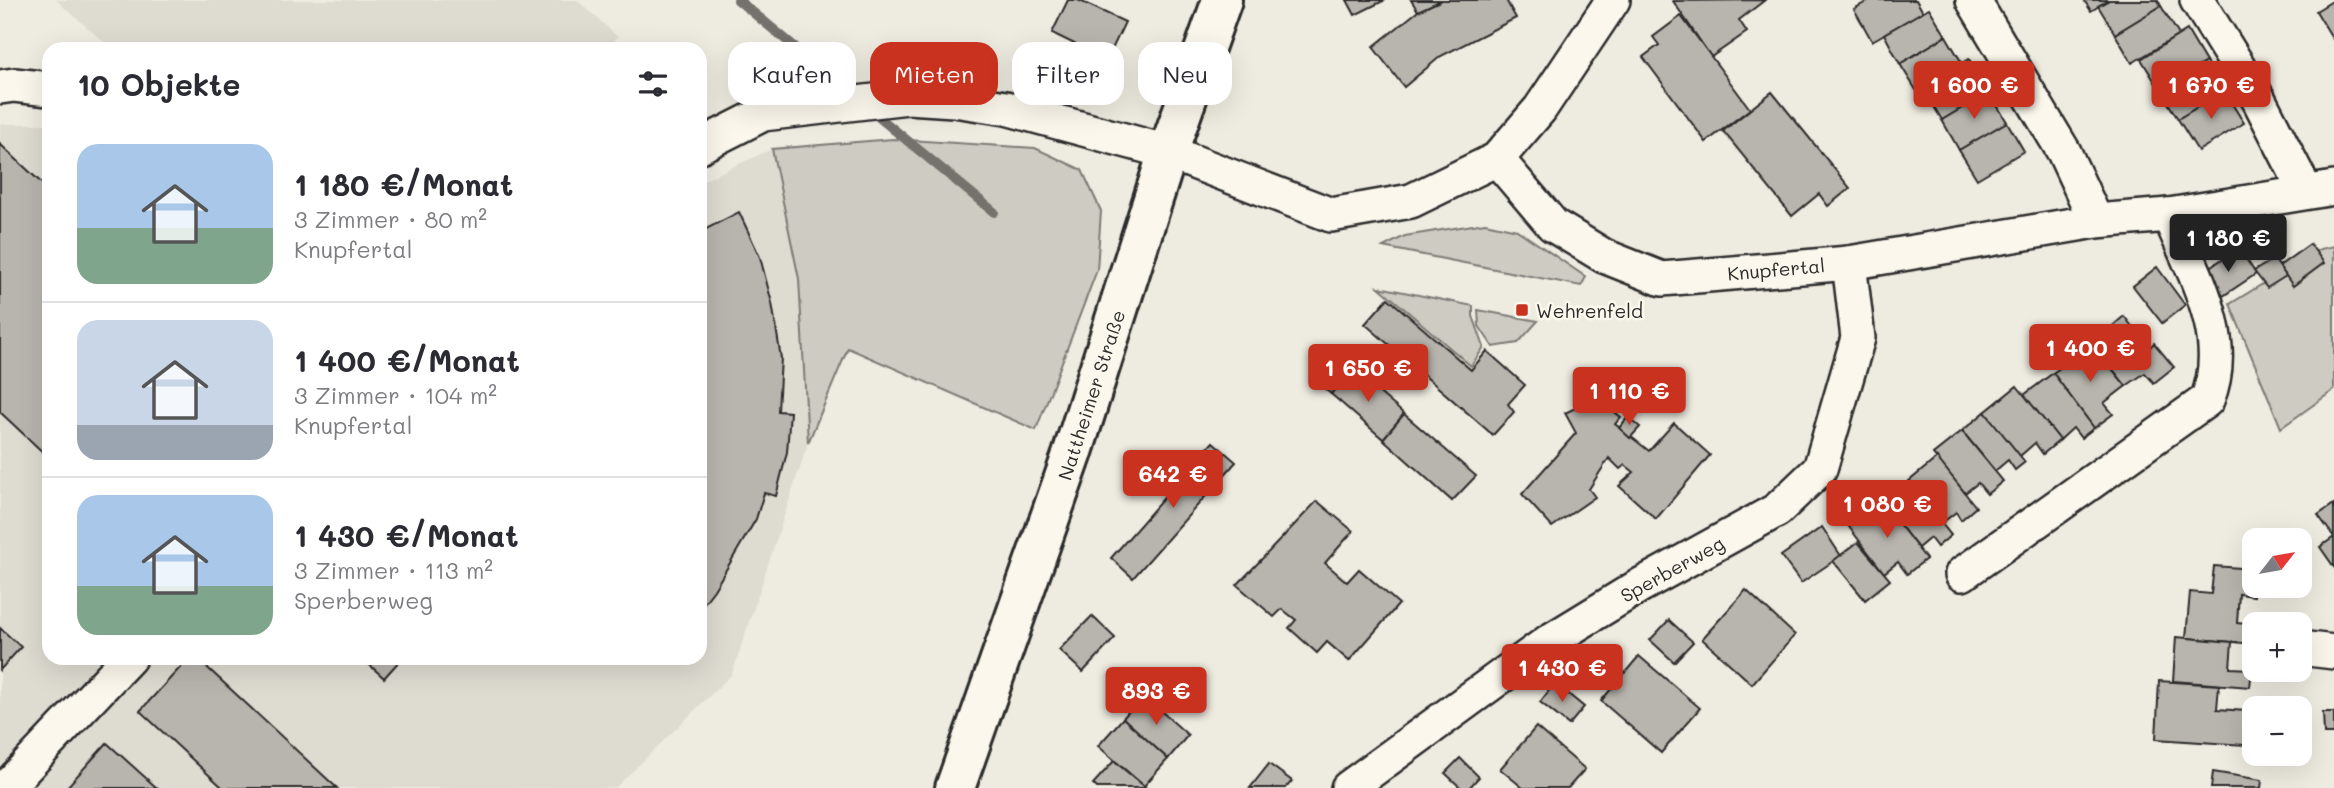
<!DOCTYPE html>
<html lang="de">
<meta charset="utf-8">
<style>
:root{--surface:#fff;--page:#f7f7f7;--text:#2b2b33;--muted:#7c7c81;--line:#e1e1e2;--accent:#c8321e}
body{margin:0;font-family:Mali,sans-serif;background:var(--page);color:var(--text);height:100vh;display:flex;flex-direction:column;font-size:26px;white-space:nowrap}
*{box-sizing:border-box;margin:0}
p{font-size:23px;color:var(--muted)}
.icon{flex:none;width:38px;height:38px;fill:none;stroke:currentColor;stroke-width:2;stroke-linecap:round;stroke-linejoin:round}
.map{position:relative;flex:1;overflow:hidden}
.sheet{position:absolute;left:42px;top:42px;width:665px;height:623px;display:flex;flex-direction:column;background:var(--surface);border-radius:21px;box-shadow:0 7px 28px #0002}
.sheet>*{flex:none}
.banner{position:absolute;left:728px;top:42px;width:665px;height:63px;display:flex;gap:14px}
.needle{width:46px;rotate:59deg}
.tools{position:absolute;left:2242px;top:528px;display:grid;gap:14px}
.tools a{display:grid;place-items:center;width:70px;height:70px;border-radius:14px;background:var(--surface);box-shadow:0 7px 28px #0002;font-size:35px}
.price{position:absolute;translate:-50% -60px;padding:0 16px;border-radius:7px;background:var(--accent);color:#fff;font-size:23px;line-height:46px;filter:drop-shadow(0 2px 4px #0008)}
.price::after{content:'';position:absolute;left:50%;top:42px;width:21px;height:16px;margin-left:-10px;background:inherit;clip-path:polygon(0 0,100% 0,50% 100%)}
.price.selected{background:#222;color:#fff}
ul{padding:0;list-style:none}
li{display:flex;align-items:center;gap:21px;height:175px;padding:0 35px}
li+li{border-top:2px solid var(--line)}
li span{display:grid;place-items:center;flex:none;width:196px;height:140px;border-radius:21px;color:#555}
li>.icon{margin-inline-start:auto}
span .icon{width:84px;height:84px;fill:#fffc;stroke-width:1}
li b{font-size:30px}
h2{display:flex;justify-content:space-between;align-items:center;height:84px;padding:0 35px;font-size:30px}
.chip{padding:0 24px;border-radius:21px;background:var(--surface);box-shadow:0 7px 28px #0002;font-size:24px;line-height:63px}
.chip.selected{background:var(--accent);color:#fff}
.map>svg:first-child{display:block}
.built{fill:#dedbd1}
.green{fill:#cecbc2;stroke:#7c7b76;stroke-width:2}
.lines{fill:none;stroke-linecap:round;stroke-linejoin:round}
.stream{stroke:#74726e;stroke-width:10}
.building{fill:#b8b5ae;stroke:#2b2b2b;stroke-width:2}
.street-casing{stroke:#2b2b2b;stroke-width:38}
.secondary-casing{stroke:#2b2b2b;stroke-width:44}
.street{stroke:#fbf7ec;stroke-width:33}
.secondary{stroke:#fbf7ec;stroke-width:38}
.poi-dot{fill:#c8321e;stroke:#fbf7ec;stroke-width:2.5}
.labels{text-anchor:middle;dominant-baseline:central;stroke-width:5;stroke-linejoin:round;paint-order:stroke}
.street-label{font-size:19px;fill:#2b2b2b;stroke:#fbf7ec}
.poi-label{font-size:19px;fill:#2b2b2b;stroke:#fbf7ec;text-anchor:start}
</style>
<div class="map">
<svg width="2334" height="788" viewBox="0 0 2334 788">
<rect width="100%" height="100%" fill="#eeebe0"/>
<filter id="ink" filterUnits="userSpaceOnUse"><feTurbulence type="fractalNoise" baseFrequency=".0143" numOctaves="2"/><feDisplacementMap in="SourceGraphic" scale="14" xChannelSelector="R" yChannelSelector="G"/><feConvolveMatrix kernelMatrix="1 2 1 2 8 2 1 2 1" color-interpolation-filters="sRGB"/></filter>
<g filter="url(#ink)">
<g class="built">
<path d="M56,0H577L618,37L605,49H112Z"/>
<path d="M0,124H49V658H700V182L772,149L799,279L808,443L732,674L615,788H0Z"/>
</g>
<g class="green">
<path d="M893,139L1035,148L1082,170L1101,211L1097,270L1036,430L848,348L808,443L799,279L772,149Z"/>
<path d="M1485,223L1517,230L1586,277L1581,286L1383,247L1405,236Z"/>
<path d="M2334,246V390L2281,428L2230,304L2320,249Z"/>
<path d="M1379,287L1473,306V316L1484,347L1471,366Z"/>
<path d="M1478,310L1538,321L1518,343L1493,347L1479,326Z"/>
</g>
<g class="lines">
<g class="stream">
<path d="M738,0L854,96"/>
<path d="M869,109L994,212"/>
</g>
</g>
<g class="building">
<path d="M1068,0H1078L1125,22L1107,60L1052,33Z"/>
<path d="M1347,0H1385L1355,15Z"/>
<path d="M1411,0H1442L1418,11Z"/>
<path d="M1442,0H1506L1516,18L1441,56L1404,87L1373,47L1418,11Z"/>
<path d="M1765,0L1739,20L1747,32L1711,57L1673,1Z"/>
<path d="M1870,0H1916L1923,12L1872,41L1854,9Z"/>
<path d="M2084,0H2109L2091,11Z"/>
<path d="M2109,0H2158L2161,6L2115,34L2098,6Z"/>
<path d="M2334,0V41L2316,11Z"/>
<path d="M2161,6L2179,35L2132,63L2115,34Z"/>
<path d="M1929,8L1946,36L1900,64L1884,34Z"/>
<path d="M1681,16L1750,109L1706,142L1643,57L1659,45L1653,37Z"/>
<path d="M2187,30L2206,62L2160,90L2141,59Z"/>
<path d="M1946,36L1962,63L1916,90L1900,64Z"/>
<path d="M1969,59L1989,92L1942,120L1922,87Z"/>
<path d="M2206,62L2224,91L2178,119L2160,90Z"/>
<path d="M2224,91L2244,123L2198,151L2178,119Z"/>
<path d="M1772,92L1850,188L1828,206L1819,194L1792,216L1723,131Z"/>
<path d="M1989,92L2007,122L1959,150L1942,120Z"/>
<path d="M2007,122L2024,151L1977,179L1959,150Z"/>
<path d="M0,144L49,190V458L0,412Z"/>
<path d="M739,212L760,257L772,303L781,358L778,411L790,412L787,452L776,496L764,493L756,519L714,590L700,608V232Z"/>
<path d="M2310,244L2324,263L2293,286L2279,266Z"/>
<path d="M2239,248L2256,274L2217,300L2200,274Z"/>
<path d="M2274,259L2286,276L2267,288L2254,271Z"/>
<path d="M2157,267L2185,305L2162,323L2133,286Z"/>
<path d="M1388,298L1471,370L1487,351L1525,385L1508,404L1514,412L1493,435L1365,324Z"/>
<path d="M2124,316L2149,348L2154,343L2174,367L2154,383L2145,373L2126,386L2092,344Z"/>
<path d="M2092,344L2126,386L2104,403L2113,414L2094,428L2053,373Z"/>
<path d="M1341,358L1352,369L1331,394L1319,384Z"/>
<path d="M1352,369L1404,414L1383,439L1331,394Z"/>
<path d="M2053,373L2094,428L2081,438L2073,428L2060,440L2024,395Z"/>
<path d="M2017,386L2060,440L2043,454L2035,443L2020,456L1985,412Z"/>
<path d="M1596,398L1621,417L1615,424L1649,451L1674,423L1710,455L1656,519L1619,486L1634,472L1625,465L1620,469L1609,458L1589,489L1595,497L1552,527L1522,494L1576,433L1565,413Z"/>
<path d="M1985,412L2025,462L2015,470L2008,460L1995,471L1962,431Z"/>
<path d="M1404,414L1476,476L1452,501L1383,439Z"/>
<path d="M1628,417L1640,427L1630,438L1619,428Z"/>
<path d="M1962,431L2003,481L1987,494L1978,483L1965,493L1933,454Z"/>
<path d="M1213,442L1236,462L1133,578L1111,558Z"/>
<path d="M1937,458L1976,507L1961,520L1956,512L1942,523L1908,482Z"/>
<path d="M1908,482L1951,535L1937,547L1930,538L1918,548L1882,502Z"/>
<path d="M1317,501L1353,531L1325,563L1347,582L1359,569L1399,604L1349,661L1327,642L1317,653L1289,628L1296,620L1282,609L1274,617L1237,585Z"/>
<path d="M1882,502L1926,559L1907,574L1898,562L1884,573L1849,527Z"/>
<path d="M2334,504V567L2320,547L2334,537L2318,515Z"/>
<path d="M1822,527L1841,556L1801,583L1781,556Z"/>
<path d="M1858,542L1890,580L1865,600L1833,561Z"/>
<path d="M2214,566L2254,569V596L2239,594L2237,623L2257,625H2254V644L2186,638L2190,592L2211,594Z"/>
<path d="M1746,590L1795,635L1752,684L1702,639Z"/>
<path d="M1092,616L1115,638L1083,672L1059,650Z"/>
<path d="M1669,620L1693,642L1674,662L1650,640Z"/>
<path d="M0,628L21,647L0,670Z"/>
<path d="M2176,637L2232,642L2230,668L2252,669L2250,687L2173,681Z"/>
<path d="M1639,656L1700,708L1661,753L1601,701Z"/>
<path d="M189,658H197L337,788H223L140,711Z"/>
<path d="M362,658H402L384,678Z"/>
<path d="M2159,681L2219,685L2217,709L2247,711L2245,745L2156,739Z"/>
<path d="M1555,683L1584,707L1569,725L1540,702Z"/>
<path d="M1143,695L1188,735L1168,759L1123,718Z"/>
<path d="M2323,712H2334V734H2324Z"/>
<path d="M1123,718L1168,759L1144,786L1098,746Z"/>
<path d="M1536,727L1585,769L1568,788H1523L1500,769Z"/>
<path d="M107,743L157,788H66Z"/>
<path d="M1460,758L1479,777L1469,788H1461L1445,773Z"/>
<path d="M1114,761L1144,786L1146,788H1097L1093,784Z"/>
<path d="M1269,764L1292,781L1286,788H1250Z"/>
<path d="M2213,772L2262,780L2261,788H2211Z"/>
</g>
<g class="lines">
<g class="street-casing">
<g id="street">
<path d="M1973,0L2064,152L2096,221"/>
<path d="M2197,0L2259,100L2306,192"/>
<path d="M0,87L14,85L49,89"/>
<path d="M700,146L763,114L908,97L954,100L1006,108L1168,152L1331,215L1411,201L1497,159L1540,109L1613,0"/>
<path d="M1497,159L1553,225L1604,256L1662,279L1849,263L2096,221L2169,215L2334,188"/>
<path d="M1962,574L2207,400C2233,338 2193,272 2169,215"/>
<path d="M2308,649L2334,652"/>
<path d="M6,788L129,658"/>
<path d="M1348,788L1548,642L1641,585L1777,510L1820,469L1858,338L1849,263"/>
</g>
</g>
<g class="secondary-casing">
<path id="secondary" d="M955,788L1072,455L1168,152L1222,0"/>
</g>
<use href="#street" class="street"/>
<use href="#secondary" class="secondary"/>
</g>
</g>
<rect class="poi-dot" x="1515" y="303" width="14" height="14" rx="3.5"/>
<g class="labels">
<g class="street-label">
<text transform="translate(1776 269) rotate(-5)">Knupfertal</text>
<text transform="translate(1091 395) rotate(-72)">Nattheimer Straße</text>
<text transform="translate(1672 569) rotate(-29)">Sperberweg</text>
</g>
<g class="poi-label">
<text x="1536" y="310">Wehrenfeld</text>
</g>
</g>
</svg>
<div class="tools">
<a><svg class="needle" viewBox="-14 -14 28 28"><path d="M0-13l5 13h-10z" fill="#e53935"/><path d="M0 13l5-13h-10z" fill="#7c7c81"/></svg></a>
<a>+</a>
<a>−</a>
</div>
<b class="price" style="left:1974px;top:121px">1 600 €</b>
<b class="price" style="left:2211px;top:121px">1 670 €</b>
<b class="price selected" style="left:2228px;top:274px">1 180 €</b>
<b class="price" style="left:2090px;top:384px">1 400 €</b>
<b class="price" style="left:1368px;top:404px">1 650 €</b>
<b class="price" style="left:1629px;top:427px">1 110 €</b>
<b class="price" style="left:1173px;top:510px">642 €</b>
<b class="price" style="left:1887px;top:540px">1 080 €</b>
<b class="price" style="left:1562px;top:704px">1 430 €</b>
<b class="price" style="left:1156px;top:727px">893 €</b>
<div class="banner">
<a class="chip">Kaufen</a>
<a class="chip selected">Mieten</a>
<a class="chip">Filter</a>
<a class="chip">Neu</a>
</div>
<section class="sheet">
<h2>10 Objekte<svg class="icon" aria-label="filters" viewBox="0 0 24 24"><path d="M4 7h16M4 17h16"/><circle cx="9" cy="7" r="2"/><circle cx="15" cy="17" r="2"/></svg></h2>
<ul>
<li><span style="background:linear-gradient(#a9c7e8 60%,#7fa58c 0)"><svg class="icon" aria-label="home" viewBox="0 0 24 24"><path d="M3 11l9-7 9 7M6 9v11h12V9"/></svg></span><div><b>1 180 €/Monat</b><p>3 Zimmer · 80 m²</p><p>Knupfertal</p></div></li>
<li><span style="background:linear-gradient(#c9d6e8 75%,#9aa5b1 0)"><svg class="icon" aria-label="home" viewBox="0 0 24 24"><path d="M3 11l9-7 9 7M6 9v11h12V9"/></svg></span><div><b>1 400 €/Monat</b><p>3 Zimmer · 104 m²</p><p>Knupfertal</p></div></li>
<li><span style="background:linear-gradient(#a9c7e8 65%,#7fa58c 0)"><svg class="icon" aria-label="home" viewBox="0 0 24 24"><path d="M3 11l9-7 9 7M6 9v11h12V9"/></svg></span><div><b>1 430 €/Monat</b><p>3 Zimmer · 113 m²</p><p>Sperberweg</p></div></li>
</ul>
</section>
</div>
